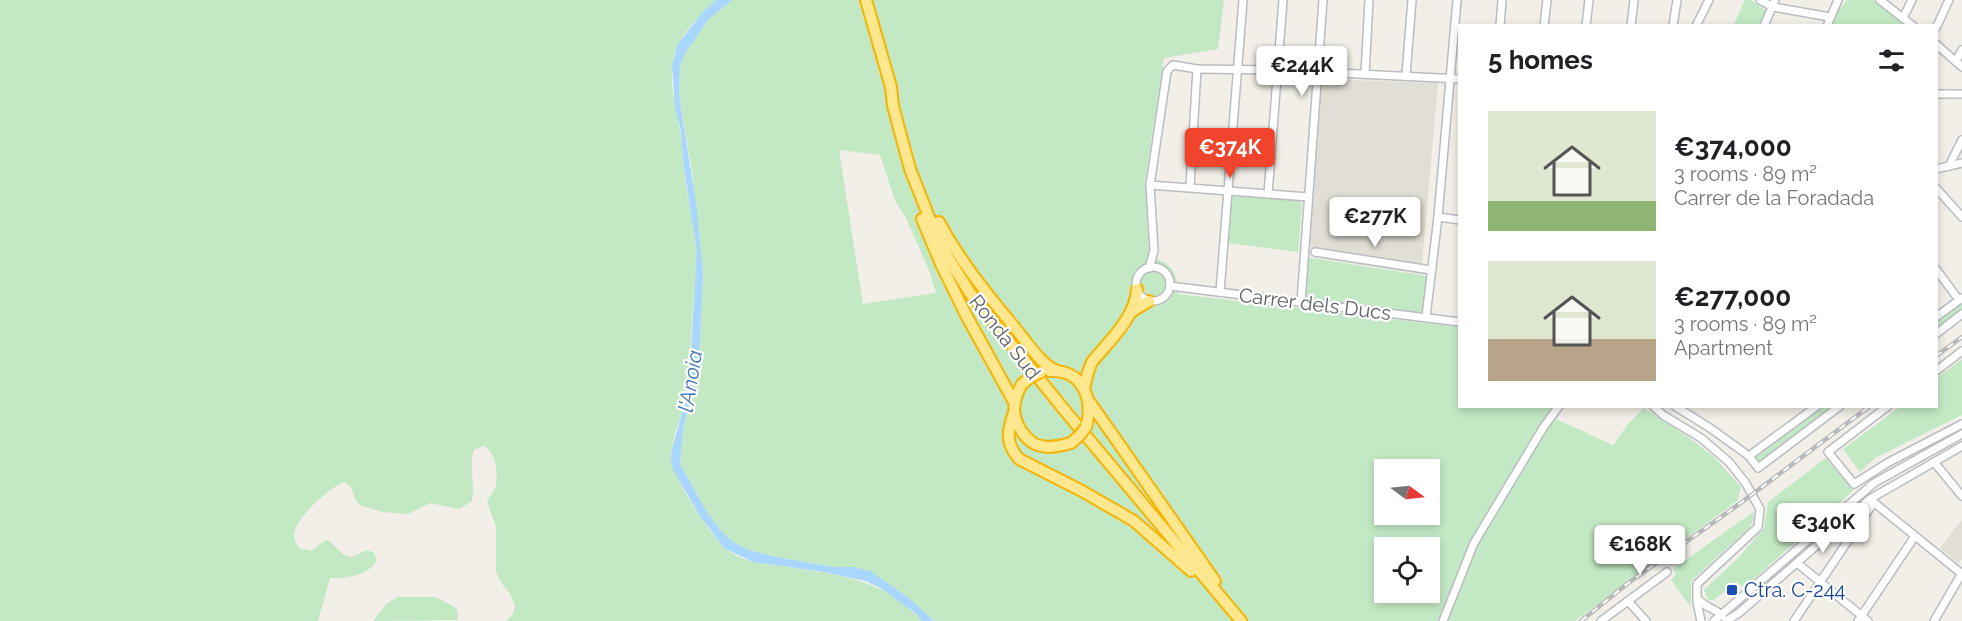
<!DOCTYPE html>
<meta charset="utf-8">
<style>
:root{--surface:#fff;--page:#f2f2f2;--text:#202124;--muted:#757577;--accent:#f0442d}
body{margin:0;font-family:Raleway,sans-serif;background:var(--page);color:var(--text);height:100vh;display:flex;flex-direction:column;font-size:22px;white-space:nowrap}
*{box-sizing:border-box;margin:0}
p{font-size:20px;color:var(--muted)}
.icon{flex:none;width:33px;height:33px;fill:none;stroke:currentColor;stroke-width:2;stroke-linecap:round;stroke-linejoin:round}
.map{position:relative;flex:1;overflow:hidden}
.panel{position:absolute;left:1458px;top:24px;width:480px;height:384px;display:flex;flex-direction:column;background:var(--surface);border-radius:0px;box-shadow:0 3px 9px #0003}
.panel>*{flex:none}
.needle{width:39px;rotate:105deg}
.buttons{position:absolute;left:1374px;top:459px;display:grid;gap:12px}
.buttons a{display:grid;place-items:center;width:66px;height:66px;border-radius:0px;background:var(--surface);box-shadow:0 3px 9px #0003;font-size:30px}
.price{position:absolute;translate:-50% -51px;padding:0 14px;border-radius:6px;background:#fff;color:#222;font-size:20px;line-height:39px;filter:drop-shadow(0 2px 3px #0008)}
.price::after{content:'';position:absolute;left:50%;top:36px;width:18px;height:14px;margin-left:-9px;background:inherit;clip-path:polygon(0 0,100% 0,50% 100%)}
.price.on{background:var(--accent);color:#fff}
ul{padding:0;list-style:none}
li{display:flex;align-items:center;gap:18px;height:150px;padding:0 30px}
li span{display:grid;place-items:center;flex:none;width:168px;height:120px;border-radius:0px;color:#555}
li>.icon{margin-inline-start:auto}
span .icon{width:72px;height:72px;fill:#fffc;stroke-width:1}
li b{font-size:26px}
h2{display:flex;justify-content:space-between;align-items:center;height:72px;padding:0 30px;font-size:26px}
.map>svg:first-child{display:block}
.education{fill:#e1ded5}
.green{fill:#c3e9c4;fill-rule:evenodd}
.water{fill:#a8d6ff}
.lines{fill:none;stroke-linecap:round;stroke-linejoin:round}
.minor-casing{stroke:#b9bcc1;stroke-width:10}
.highway-casing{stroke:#f7b400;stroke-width:14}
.minor{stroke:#fff;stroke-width:7}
.highway{stroke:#ffe78f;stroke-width:10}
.rail-casing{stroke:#b7b8b9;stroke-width:4.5}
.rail{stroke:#fff;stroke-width:2;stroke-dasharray:7;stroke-linecap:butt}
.highway-bridge-casing{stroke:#f7b400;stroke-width:14;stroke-linecap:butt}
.highway-bridge{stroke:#ffe78f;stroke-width:10}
.transit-dot{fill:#1a4fb4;stroke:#fff;stroke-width:2}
.labels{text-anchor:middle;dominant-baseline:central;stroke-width:4.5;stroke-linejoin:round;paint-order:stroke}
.street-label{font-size:20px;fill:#5e6268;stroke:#fff}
.transit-label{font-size:20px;fill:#164399;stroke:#fff;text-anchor:start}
.water-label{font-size:21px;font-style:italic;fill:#4075b7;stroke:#fff}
</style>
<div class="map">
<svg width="1962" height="621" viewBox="0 0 1962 621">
<rect width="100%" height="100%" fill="#f1efe7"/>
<g class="education">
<path d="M1321,79L1438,83L1421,274L1314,257V248L1307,247L1315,177Z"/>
<path d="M1962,520V559L1958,563L1940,548Z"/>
</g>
<g class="green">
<path d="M0,0H716C698,17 677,36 673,62C669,84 676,108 680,129C684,145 683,163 685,179C688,203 695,227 697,251C698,269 695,287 693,305C691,338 690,372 684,404C680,423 669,443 672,462C674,479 708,530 720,543C740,565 770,564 796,568C846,576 886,581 922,621H506L513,614L515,606L511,595L502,584L496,572V526L487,502C489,497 494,492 496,485C498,472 496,451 483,446L474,450C468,467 476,484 472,501L459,509L430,503L408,514L383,512L361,506L356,500L350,486L344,482C329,488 295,518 294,535C294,540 297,544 299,548L311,551L326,540C335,543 341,556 349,557C355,557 362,552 367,550L374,553L377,560C370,575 345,579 330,578L318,621H0Z"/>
<path d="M732,0H1224L1218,49L1164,58L1145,181L1149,256C1172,263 1177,271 1178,294L1459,327L1460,406L1555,407L1551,414L1558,420L1613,445L1628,424L1644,408L1688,437L1714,457L1741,487L1738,500L1575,621H934L910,599L870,571L853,567H833L776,557L748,550L733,542L723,533L708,514L680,464L683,430L699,360L703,275L692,171L679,95L680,65L686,52L708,20ZM839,150L880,155L895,201L905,216L929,270L936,293L863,304ZM1384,470H1430V514H1384ZM1384,548H1430V592H1384Z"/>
<path d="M1745,0H1751L1765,10L1766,14L1760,25L1733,26Z"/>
<path d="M1847,0H1874L1906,25L1830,26L1835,15Z"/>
<path d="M1232,196L1299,200L1302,206L1298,252L1228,243Z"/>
<path d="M1306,257L1427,276L1423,311L1419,314L1306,300L1304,294Z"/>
<path d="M1962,301V311L1937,331V321Z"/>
<path d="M1962,359V415L1875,458L1860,472L1843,449L1900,407L1936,406L1937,378Z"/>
<path d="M1821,407H1836L1759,465L1754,458Z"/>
<path d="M1826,458L1853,491L1744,588L1736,582L1714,600H1708L1704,590L1740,556L1764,528L1768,502Z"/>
<path d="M1753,512L1754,519L1749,528L1691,581V602L1689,605L1671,580L1676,575L1673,569Z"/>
<path d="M398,597H436L456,608L458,613L457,620L373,621L386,604Z"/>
</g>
<path class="water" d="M716,0H732L708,20L686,52L680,65L679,95L697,210L703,275L699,360L683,430L680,464L708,514L723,533L733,542L748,550L776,557L833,567H853L870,571L910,599L934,621H922L915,613L882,589L866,581L818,571L753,562L724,548L700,516L673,470L671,460L672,449L684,406L691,350L697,251L684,169L681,131L675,108L672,65L678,44L701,14Z"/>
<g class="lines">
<g class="minor-casing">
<g id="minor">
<path d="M1760,0L1773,7L1830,17"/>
<path d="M1880,0L1913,26"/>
<path d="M1903,18L1912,0"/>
<path d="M1500,26L1502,0"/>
<path d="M1544,26L1547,0"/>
<path d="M1586,26L1589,0"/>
<path d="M1631,26L1634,0"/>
<path d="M1673,26L1677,0"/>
<path d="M1696,26L1709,0"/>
<path d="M1764,26L1775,0"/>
<path d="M1827,26L1838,0"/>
<path d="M1936,28L1949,0"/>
<path d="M1936,44L1962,67"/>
<path d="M1956,61L1962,50"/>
<path d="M1365,74L1369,0"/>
<path d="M1406,75L1412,0"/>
<path d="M1936,94H1962"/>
<path d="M1949,166L1962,140"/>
<path d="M1936,169L1962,163"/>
<path d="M1150,185L1308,197"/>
<path d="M1190,187L1197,69"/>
<path d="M1936,188L1962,217"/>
<path d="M1268,194L1283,0"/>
<path d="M1438,217L1460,220"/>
<path d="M1315,252L1431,270"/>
<circle cx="1153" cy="284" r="17"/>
<path d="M1149,268L1154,251L1150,185L1167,71L1173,65L1197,69L1277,70L1460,79"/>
<path d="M1936,269L1959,300"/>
<path d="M1170,286L1460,322"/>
<path d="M1220,292L1243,0"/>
<path d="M1301,302L1323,0"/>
<path d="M1426,317L1438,217L1457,0"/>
<path d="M1936,317L1962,298"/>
<path d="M1936,334L1962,314"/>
<path d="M1936,371L1962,351"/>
<path d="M1653,406L1663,415L1701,438L1729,462L1745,482L1760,509L1758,527L1697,584V602L1701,621"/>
<path d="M1675,406L1710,428L1749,456"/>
<path d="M1817,406L1749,456L1758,468L1840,406"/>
<path d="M1888,406L1828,452L1854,484L1889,462L1962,424"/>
<path d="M1934,462L1962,496"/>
<path d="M1872,501L1962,574"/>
<path d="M1797,563L1868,621"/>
<path d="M1698,599C1705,608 1716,608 1722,616"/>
<path d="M1628,601L1646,621"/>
<path d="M1443,621L1474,543L1543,428L1559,406"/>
<path d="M1601,621L1667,572"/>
<path d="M1714,621L1874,483L1962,434"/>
<path d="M1726,621L1739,613L1870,499L1962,446"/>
<path d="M1794,621L1874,502"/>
<path d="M1858,621L1915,536"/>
<path d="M1934,621L1962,573"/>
</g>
</g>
<g class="highway-casing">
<g id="highway">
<path d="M866,0L891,87L893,106L910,169L929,217L947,256L970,293L1061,406L1241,621"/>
<path d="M922,219L941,264L966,315L1014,402"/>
<path d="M939,222C960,261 987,294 1015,328C1028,343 1039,363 1057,371"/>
<path d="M1131,312L1149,301"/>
<path d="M1050,371C1083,369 1094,400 1086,427"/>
<path d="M1022,384C1011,403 1011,420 1026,437C1029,440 1033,444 1038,445C1048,449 1060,446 1071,443"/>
<path d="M1084,388L1088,372L1092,362C1109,341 1136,317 1137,289"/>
<path d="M1089,401L1215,581"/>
<path d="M1013,415C1007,433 1006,444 1019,459L1082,491L1134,521L1191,571"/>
</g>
</g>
<use href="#minor" class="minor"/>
<use href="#highway" class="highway"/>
<g class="rail-casing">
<g id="rail">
<path d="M1936,356L1962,337"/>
<path d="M1581,621L1627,584L1742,502L1870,406"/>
</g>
</g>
<use href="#rail" class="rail"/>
<g class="highway-bridge-casing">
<g id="highway-bridge">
<path d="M1022,384L1031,377L1041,372"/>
<path d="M1071,443L1079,436L1086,427"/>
</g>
</g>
<use href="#highway-bridge" class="highway-bridge"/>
</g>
<rect class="transit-dot" x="1726" y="584" width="12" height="12" rx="3"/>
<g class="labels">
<g class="street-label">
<text transform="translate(1315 304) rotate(7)">Carrer dels Ducs</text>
<text transform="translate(1005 337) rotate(52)">Ronda Sud</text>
</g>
<g class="transit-label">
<text x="1744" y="590">Ctra. C-244</text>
</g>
<g class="water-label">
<text transform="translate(690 381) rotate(-81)">l'Anoia</text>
</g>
</g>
</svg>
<div class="buttons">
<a><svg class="needle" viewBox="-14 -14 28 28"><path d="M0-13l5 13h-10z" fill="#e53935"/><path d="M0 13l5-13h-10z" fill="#757577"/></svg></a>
<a><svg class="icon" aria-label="locate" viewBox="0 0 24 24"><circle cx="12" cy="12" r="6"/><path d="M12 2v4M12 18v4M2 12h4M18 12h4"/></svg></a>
</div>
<b class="price" style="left:1302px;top:97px">€244K</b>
<b class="price on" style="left:1230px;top:179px">€374K</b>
<b class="price" style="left:1375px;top:248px">€277K</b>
<b class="price" style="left:1823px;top:554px">€340K</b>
<b class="price" style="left:1640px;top:576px">€168K</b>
<section class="panel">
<h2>5 homes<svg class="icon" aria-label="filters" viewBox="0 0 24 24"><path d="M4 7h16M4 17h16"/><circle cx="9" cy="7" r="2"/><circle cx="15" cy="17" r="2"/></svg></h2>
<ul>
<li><span style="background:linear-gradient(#dfe7d0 75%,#8fb573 0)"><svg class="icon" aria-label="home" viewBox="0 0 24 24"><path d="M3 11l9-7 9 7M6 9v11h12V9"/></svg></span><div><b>€374,000</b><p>3 rooms · 89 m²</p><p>Carrer de la Foradada</p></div></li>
<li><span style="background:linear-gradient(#dfe7d0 65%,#b9a48a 0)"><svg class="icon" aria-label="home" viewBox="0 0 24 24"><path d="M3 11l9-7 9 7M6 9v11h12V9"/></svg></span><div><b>€277,000</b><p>3 rooms · 89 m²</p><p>Apartment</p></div></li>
</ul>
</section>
</div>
